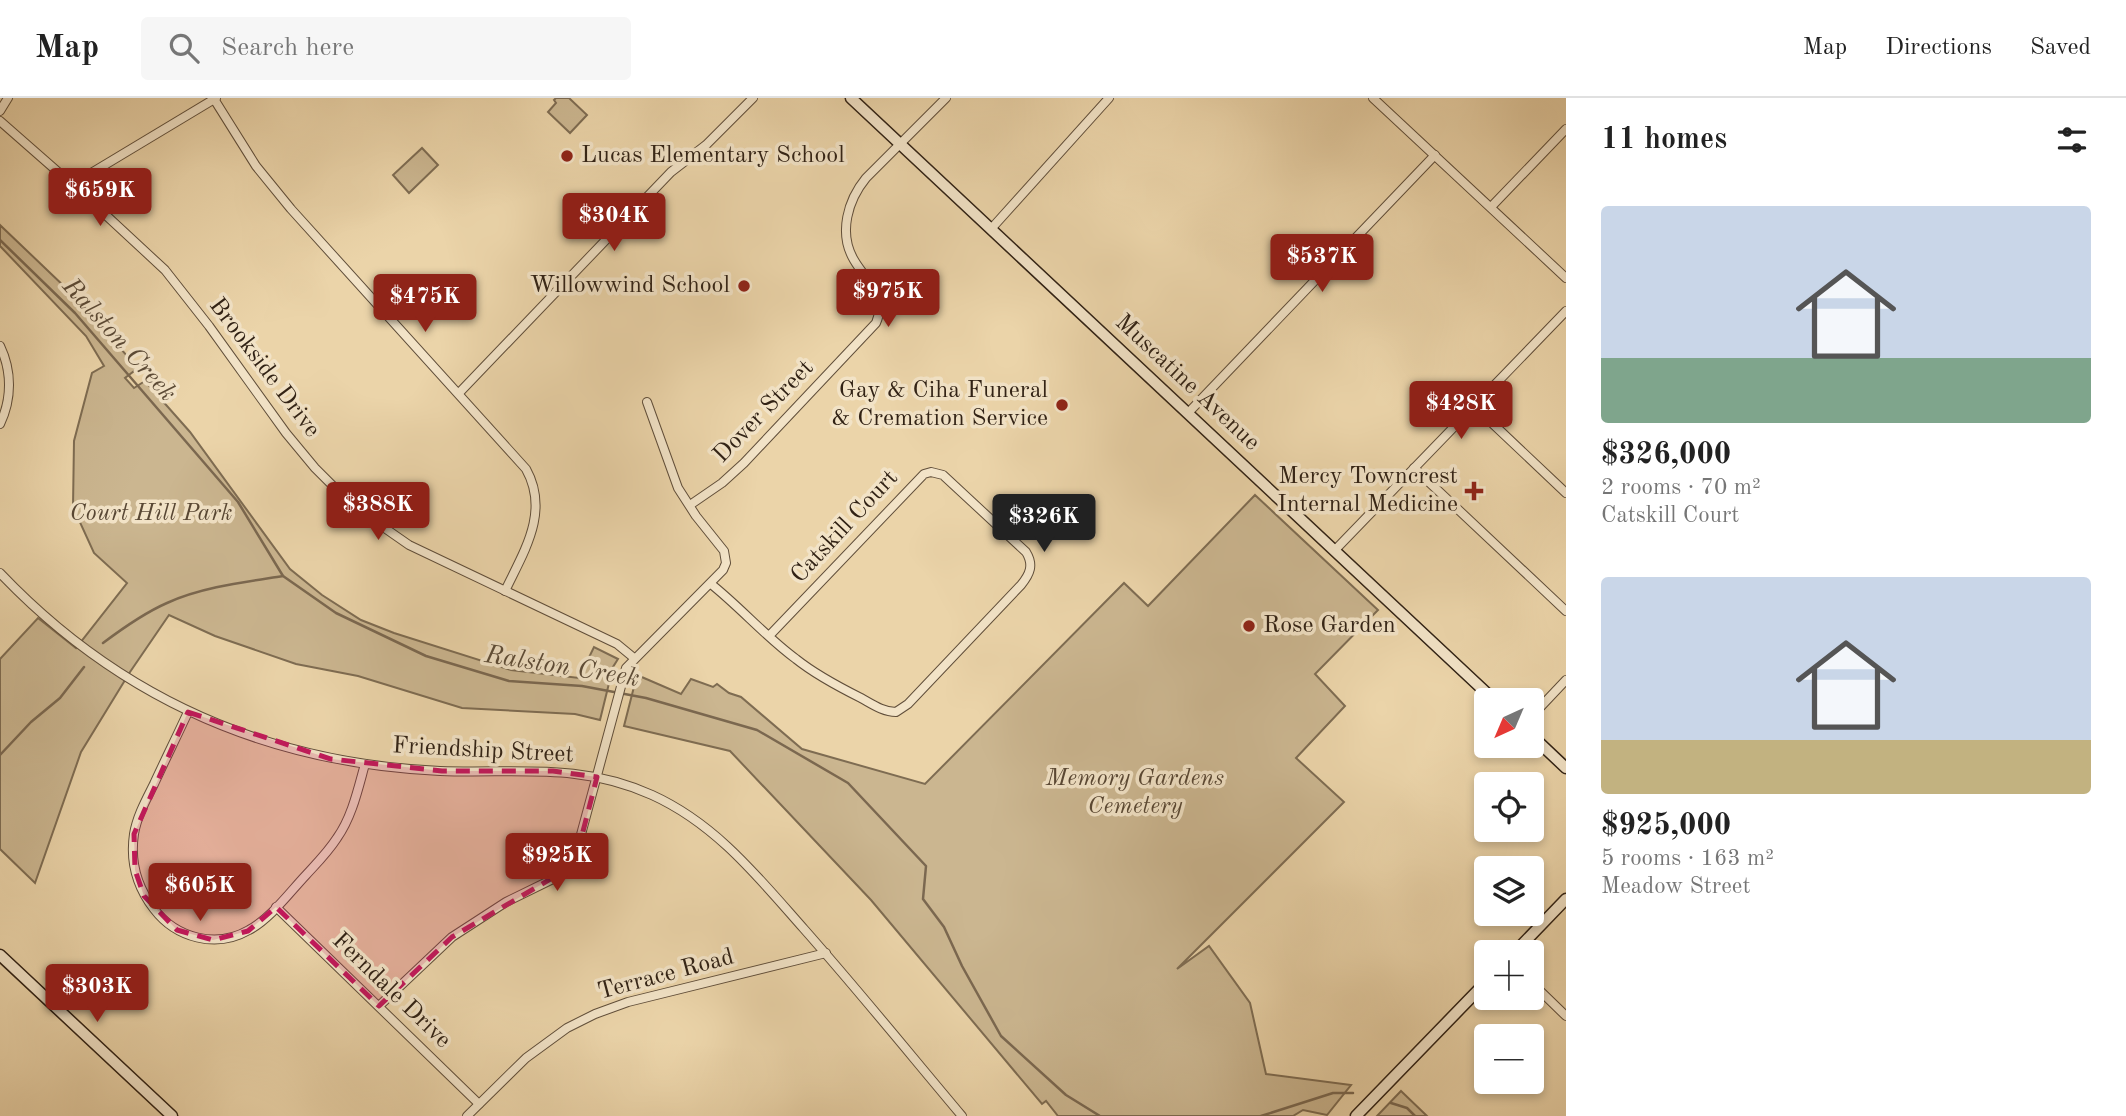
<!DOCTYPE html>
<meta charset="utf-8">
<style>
:root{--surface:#fff;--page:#f6f6f6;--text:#222;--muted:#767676;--line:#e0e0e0;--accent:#8f2418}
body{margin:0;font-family:"Old Standard TT",serif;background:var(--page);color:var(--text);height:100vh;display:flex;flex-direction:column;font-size:26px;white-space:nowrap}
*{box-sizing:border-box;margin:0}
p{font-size:23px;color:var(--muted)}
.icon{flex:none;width:38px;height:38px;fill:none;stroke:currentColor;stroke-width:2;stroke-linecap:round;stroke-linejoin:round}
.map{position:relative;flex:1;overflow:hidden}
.drawer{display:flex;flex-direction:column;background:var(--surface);width:560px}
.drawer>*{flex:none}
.needle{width:46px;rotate:224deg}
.controls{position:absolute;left:1474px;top:590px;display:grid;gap:14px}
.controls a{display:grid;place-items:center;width:70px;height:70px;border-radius:7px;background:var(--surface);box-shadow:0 4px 10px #0003;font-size:35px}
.price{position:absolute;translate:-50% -60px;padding:0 16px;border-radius:7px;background:var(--accent);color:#fff;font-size:23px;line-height:46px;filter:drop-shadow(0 2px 4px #0008)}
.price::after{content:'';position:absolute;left:50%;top:42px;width:21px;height:16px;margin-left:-10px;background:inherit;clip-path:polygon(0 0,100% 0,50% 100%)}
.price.on{background:#222;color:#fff}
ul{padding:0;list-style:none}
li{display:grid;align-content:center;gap:14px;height:371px;padding:0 35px}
li span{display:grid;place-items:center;height:217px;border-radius:7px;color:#555}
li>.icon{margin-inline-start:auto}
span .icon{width:126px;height:126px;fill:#fffc;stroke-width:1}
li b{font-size:30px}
h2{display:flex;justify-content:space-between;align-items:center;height:84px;padding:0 35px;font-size:30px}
header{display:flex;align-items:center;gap:42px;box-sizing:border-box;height:98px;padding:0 35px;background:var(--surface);border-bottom:2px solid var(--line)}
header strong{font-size:33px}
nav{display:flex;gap:38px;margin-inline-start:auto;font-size:24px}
.search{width:490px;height:63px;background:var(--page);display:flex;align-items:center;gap:18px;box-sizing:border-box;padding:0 24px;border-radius:7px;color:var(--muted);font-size:26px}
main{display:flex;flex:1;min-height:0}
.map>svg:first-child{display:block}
.green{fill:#cbb690;stroke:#7e6c52;stroke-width:2}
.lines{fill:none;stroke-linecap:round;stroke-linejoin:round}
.stream{stroke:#7b6850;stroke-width:2.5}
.street-casing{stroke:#604e3a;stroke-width:10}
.secondary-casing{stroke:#312215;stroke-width:13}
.street{stroke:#f2e3c7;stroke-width:8}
.secondary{stroke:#f2e3c7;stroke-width:10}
.marked{fill:#c2185b;fill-opacity:0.2;stroke:#c2185b;stroke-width:5;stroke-dasharray:14 9;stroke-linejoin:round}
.poi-dot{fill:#8f2418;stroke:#f2e3c7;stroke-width:2.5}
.labels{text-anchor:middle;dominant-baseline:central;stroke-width:7;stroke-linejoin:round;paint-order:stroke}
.poi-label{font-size:24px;fill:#312215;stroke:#f2e3c7;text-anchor:end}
.street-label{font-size:24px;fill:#312215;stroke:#f2e3c7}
.park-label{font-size:24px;font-style:italic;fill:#584734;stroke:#f2e3c7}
.water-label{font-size:26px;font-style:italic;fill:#5c4b37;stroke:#f2e3c7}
</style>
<header>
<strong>Map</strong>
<div class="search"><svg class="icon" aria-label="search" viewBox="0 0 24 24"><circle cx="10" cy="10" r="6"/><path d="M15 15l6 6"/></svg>Search here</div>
<nav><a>Map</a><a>Directions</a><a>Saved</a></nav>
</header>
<main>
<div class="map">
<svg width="1566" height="1018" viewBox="0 0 1566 1018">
<rect width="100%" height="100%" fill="#ebd4a9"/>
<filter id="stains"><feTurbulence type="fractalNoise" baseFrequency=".00286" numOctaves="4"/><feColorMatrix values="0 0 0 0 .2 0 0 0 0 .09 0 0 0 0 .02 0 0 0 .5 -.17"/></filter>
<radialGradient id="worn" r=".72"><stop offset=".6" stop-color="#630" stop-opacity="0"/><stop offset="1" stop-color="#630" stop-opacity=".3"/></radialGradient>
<g class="green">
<path d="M556,0H569L587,17L570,35L548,14L556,5L554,2Z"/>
<path d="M422,50L438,67L409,95L393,77Z"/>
<path d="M0,127L68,192L138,270L125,280L134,290L145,283L190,334L290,471L322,497L361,522L394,535L511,572L579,580L594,549L618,561L613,569L600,622L575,616L462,610L358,578L296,566L215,538L169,517L130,574L81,654L35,785L0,751V561L38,520L76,550L127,485L94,455L73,409L74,343L92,275L104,268L86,238L0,148Z"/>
<path d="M1255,397L1378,512L1315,576L1345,608L1296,660L1344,704L1177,871L1209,848L1250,905L1266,976L1351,987L1327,1017L1303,1012L1293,1018H1058L1046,1003L1042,1006L871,802L730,653L624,628L637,577L681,596L691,581L713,589L717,586L729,595L741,599L802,651L925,686L1124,485L1148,508Z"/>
<path d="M1401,993L1427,1018H1377Z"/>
</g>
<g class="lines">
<g class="stream">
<path d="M0,142L75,215L238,404L283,478L336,515L426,558L509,583L582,588L646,600L757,632L848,685L926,768L923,801L944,829L962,868L1001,938L1066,997L1100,1018"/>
<path d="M103,545C123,530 144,515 167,505C202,489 245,484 283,478"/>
<path d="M0,657L31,624L60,600L84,569"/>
<path d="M1391,1005L1407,1010L1415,1018"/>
<path d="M1261,1018L1333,995H1353"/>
</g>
<g class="street-casing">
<g id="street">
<path d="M1373,0L1566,180"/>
<path d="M214,1L256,68L291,111L526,371C550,414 524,453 505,493"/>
<path d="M0,13L8,0"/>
<path d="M0,23L82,95L165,172L209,228L286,335L315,370L342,397L366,417L409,447L617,546L634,560"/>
<path d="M73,86L216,0"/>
<path d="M1491,109L1566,31"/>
<path d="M991,131L1109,0"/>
<path d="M0,248C12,273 12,301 0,326"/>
<path d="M459,295L671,74L706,47L753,0"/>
<path d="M1474,308L1566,395"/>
<path d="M1188,315L1435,57"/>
<path d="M1414,370L1566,513"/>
<path d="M690,407L722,385L744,365L876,225C888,197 866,183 854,162C838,135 848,102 866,80L946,0"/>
<path d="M1335,452L1566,213"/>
<path d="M0,475C120,601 266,665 440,673C515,676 580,664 652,697C716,726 758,779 804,831C858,892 909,955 962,1018"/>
<path d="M711,486C741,510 766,539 796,561C816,577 839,589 861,600C872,606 883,614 896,614L908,606L1021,487C1030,476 1034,467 1026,454L943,377L931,374L924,376L769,538"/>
<path d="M188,614C177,638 165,662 154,686C146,702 137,718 134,736C130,763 137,789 154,811C176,840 216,851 249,832C271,820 289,795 306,777C317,765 328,754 337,740C352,719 358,691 365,666"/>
<path d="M1531,619L1566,582"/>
<path d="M276,809L479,1006"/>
<path d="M1531,884L1566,918"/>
<path d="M379,908L452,839L506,804L553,781L576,755L626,570L723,472L726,465L724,453L696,418L678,390L647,304"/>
<path d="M467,1018L526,960L567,930L595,916L628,904L826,855"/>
</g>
</g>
<g class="secondary-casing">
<g id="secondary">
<path d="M851,0L1494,602"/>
<path d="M1531,637L1566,670"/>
<path d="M1515,854L1566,801"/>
<path d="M0,857L172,1018"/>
<path d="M1356,1018L1486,884"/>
</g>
</g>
<use href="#street" class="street"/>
<use href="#secondary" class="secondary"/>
</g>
<path class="marked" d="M188,614L331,661L442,673H553L597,679L580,745L559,776L452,839L379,908L276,809L248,833L213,842L177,832L144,798L135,772L134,736Z"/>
<g class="poi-dot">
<circle cx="567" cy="58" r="7"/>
<circle cx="744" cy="188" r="7"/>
<circle cx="1062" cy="307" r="7"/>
<path d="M1470.5 382.5h7v7h7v7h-7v7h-7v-7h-7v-7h7z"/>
<circle cx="1249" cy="528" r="7"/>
</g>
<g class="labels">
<g class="poi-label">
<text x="581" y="58" text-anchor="start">Lucas Elementary School</text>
<text x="730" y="188">Willowwind School</text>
<text x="1048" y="293">Gay &amp; Ciha Funeral<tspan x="1048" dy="28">&amp; Cremation Service</tspan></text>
<text x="1458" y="379">Mercy Towncrest<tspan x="1458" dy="28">Internal Medicine</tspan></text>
<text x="1263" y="528" text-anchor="start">Rose Garden</text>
</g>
<g class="street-label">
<text transform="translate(264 270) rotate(53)">Brookside Drive</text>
<text transform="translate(1187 285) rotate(43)">Muscatine Avenue</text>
<text transform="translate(764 314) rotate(-46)">Dover Street</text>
<text transform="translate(845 429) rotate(-47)">Catskill Court</text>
<text transform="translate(483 653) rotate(3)">Friendship Street</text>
<text transform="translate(666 877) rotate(-15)">Terrace Road</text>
<text transform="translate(391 893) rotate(44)">Ferndale Drive</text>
</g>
<g class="park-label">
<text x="151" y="416">Court Hill Park</text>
<text x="1135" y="681">Memory Gardens<tspan x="1135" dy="28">Cemetery</tspan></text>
</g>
<g class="water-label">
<text transform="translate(119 242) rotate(48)">Ralston Creek</text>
<text transform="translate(562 569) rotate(9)">Ralston Creek</text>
</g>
</g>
<rect width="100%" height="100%" filter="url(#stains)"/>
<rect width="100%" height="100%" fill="url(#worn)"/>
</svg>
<div class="controls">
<a><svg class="needle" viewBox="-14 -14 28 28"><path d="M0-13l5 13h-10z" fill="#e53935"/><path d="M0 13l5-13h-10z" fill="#767676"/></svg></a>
<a><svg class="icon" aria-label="locate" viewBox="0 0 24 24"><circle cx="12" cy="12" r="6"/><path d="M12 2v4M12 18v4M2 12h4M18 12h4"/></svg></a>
<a><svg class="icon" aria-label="layers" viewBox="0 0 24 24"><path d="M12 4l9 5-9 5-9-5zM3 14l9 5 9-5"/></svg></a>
<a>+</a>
<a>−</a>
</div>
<b class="price" style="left:100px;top:130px">$659K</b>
<b class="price" style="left:614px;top:155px">$304K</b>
<b class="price" style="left:1322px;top:196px">$537K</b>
<b class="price" style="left:888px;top:231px">$975K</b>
<b class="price" style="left:425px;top:236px">$475K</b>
<b class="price" style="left:1461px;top:343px">$428K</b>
<b class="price" style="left:378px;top:444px">$388K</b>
<b class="price on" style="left:1044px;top:456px">$326K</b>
<b class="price" style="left:557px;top:795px">$925K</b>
<b class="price" style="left:200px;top:825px">$605K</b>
<b class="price" style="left:97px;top:926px">$303K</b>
</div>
<section class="drawer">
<h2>11 homes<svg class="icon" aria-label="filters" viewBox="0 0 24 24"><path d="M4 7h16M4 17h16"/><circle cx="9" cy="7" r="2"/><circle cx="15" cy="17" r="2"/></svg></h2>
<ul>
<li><span style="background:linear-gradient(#c9d6e8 70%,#7fa58c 0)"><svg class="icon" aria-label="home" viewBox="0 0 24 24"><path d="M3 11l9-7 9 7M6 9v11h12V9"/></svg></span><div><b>$326,000</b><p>2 rooms · 70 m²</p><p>Catskill Court</p></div></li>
<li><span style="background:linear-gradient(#c9d6e8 75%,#c2b280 0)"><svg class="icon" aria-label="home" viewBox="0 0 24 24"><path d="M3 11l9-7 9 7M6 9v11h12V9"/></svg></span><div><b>$925,000</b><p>5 rooms · 163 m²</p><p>Meadow Street</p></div></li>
</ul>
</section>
</main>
